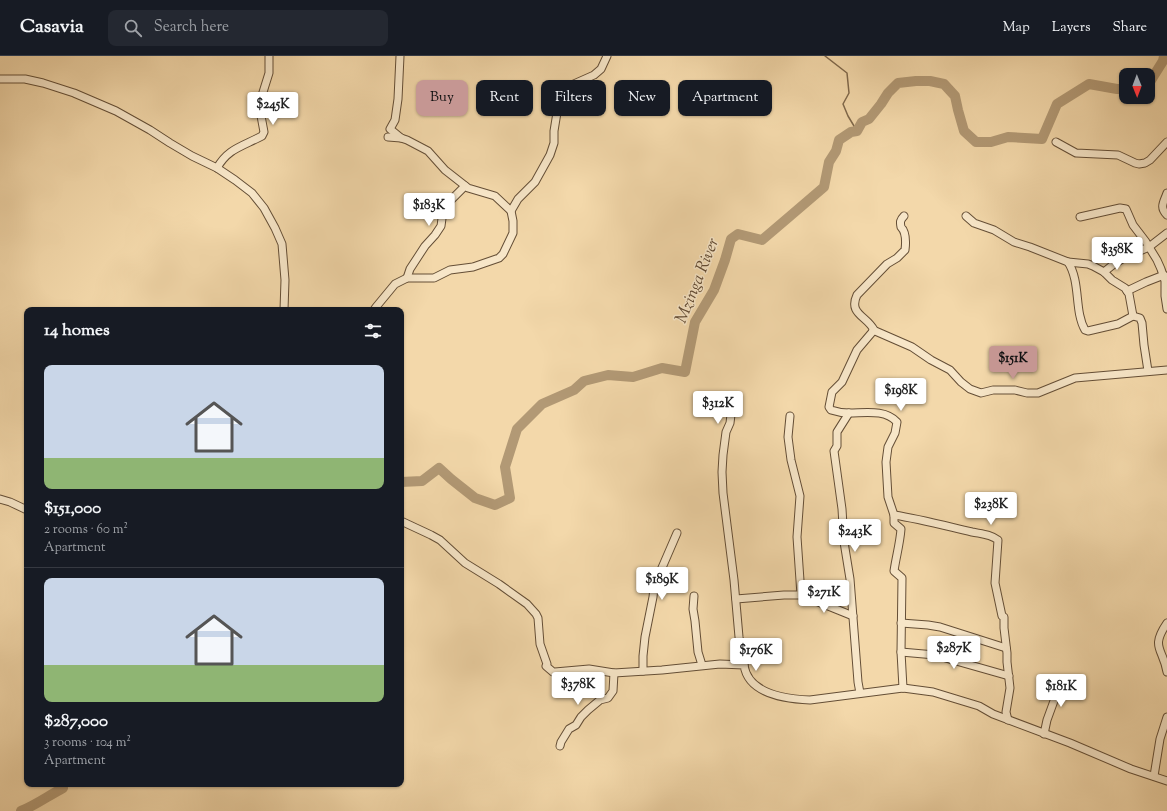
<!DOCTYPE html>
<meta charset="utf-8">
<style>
:root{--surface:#171b24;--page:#242831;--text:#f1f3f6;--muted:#9ea1a6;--line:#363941;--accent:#c59692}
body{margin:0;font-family:"Sorts Mill Goudy",serif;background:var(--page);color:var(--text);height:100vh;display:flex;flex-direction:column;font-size:15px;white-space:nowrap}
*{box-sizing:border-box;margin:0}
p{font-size:13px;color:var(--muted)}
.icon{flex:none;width:22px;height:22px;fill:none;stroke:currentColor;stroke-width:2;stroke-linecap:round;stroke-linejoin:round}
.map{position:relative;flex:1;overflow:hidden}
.details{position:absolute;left:24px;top:251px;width:380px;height:480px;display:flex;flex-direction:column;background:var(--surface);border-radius:8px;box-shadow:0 1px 3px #0004}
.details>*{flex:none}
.banner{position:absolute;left:416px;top:24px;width:380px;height:36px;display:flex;gap:8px}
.needle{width:26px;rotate:179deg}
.fabs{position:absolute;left:1119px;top:12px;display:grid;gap:8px}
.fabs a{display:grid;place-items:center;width:36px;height:36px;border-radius:8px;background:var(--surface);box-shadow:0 1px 3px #0004;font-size:20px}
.price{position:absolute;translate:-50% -34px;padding:0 9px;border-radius:4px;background:#fff;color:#222;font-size:13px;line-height:26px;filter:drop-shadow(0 1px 2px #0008)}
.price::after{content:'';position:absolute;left:50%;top:24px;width:12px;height:9px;margin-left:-6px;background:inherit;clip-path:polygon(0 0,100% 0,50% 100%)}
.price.active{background:var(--accent);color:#111}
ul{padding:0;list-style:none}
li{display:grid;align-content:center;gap:8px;height:212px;padding:0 20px}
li+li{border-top:1px solid var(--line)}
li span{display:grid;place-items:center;height:124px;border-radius:8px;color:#555}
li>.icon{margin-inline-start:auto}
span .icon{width:72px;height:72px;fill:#fffc;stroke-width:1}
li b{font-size:17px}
h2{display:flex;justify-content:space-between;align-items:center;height:48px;padding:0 20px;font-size:17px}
.chip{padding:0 14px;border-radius:8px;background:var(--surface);box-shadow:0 1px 3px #0004;font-size:14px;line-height:36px}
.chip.active{background:var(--accent);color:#111}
header{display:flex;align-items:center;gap:24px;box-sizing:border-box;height:56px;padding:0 20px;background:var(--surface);border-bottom:1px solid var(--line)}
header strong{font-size:19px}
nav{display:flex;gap:22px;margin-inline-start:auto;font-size:14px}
.search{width:280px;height:36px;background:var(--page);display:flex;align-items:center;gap:10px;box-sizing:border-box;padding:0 14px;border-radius:8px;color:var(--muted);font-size:15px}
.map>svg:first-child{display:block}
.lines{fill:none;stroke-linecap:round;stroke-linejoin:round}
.stream{stroke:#80694c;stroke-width:1.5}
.river{stroke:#b29975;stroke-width:10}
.minor-casing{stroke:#644e36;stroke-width:9}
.minor{stroke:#f7e6c8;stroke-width:7}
.labels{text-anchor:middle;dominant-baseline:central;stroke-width:3;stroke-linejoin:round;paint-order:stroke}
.water-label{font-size:17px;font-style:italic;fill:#614a33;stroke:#f7e6c8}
</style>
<header>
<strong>Casavia</strong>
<div class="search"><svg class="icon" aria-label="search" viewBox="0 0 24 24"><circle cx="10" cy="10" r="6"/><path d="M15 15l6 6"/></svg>Search here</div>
<nav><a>Map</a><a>Layers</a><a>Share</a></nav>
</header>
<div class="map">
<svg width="1167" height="755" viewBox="0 0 1167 755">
<rect width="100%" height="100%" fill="#f3d8aa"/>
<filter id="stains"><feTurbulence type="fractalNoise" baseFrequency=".005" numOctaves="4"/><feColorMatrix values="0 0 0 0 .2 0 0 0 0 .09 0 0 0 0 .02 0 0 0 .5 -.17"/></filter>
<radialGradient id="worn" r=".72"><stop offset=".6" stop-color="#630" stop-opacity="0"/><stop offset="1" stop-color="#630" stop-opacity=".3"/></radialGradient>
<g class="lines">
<path class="stream" d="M825,0L847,17L849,37L843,48L848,60L857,75"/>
<g class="river">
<path d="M1148,29L1163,5L1164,0"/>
<path d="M401,426L422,425L439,412L451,423L475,442L495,449L510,442L505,411L517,373L542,348L574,334L584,325L608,319L633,321L662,312L685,316L695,266L714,234L725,204L731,183L738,178L762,184L789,161L824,131L829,106L836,95L839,84L851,76L857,75L862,66L869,63L881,48L888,37L898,27L916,25H930L944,28L955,40L958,54L964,75L976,86H991L1008,81L1042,83L1057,48L1089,28L1117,33H1126"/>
<path d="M21,755C36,749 48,740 63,732L61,728"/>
</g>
<g class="minor-casing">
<g id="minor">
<path d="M400,0L398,43L395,64L390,73L401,82L407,84L428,95L445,114L468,132L495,140L511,155"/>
<path d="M0,23H25L43,27L74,37L116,55L150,74L170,87L192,100L217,112L235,124L252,137L264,152L275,172L282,188L285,224L284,254"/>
<path d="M388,81L401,82"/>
<path d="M1056,86L1076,97L1118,99L1135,107L1139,108L1145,107L1150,104L1167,86"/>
<path d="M217,112C227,94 240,91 258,82L262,80L264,76L259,49L269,17V0"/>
<path d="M1167,137C1164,146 1159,151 1167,159"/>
<path d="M966,160L974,167L994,174L1014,186L1030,191L1068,206C1081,226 1074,255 1085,274L1088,275L1118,268L1133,260L1140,262L1142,267L1144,289L1148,315"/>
<path d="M1080,161L1120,152L1126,153L1133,169L1146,186L1157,204L1161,213L1165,225V240L1167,253"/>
<path d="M1068,206L1088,208L1093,210L1104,216L1112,224L1125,232L1129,238L1133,260"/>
<path d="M1104,216L1114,208L1124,202L1149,191L1167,177"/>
<path d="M407,222L410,213L425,190L435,179L441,170L443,155L448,147L465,130"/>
<path d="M1127,235L1146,226L1164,219"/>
<path d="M374,254L376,251L395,228L407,222H434L450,214L473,211L499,202L503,198L513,177V165L511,155L518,143L535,126L550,99L554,87V75L560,38L567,31L594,19L601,13L607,0"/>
<path d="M873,274L912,291L931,304L950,314L961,326L970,333L981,337L993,334H1015L1027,337H1038L1075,322L1167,314"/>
<path d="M733,342L730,367L726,376L723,399L722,416L723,437L734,524L739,581L744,609"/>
<path d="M849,357L837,376V390L834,395L842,453L844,486L850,523L858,626L860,637"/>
<path d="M790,360L788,381L791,404L800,440L797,481L801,539"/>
<path d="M0,443L10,446L27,454"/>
<path d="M894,459C920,463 946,470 972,476C982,478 990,478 998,484L995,527L1002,560L1004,561V572L1007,597V606L1010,632L1006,656L1008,664"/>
<path d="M401,465L431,479L440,484L465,507L499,528L527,548L536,558L538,562L540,588L547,608L546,610L553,616H555L589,613L614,617L662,614L720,608L744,609C748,638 785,643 810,644L903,632L933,636L979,650L993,658L1070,687L1131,713L1167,725"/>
<path d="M694,540L693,553L695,565L698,596L702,609"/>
<path d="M736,543L784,539H801L853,560"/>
<path d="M901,567L928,569L940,571L1006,592"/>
<path d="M1167,567C1150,592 1163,592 1167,616"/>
<path d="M901,596L935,599L1009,620"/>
<path d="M643,615V600L645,581L653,541L655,523L657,518L661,514L677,477"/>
<path d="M903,632L901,596L902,522L894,515C896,501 900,487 901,473L894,467V459L888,441L886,406L888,391L895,377L897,366C885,353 865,357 849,357C843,357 837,356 831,354L829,351L832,336L842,326L857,294L874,274C867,260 848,258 857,239L887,208L897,202L905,194C906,186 906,176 901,171C900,166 900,164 904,160"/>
<path d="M1044,678L1047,664L1062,623"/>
<path d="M560,690L561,686L569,673L576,669L581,661L588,654L600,644L608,642L613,635L614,617"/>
<path d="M1154,720L1160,683L1167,661"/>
</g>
</g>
<use href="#minor" class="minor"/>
</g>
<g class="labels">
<g class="water-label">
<text transform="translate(698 225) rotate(-68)">Mzinga River</text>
</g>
</g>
<rect width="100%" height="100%" filter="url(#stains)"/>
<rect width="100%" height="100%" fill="url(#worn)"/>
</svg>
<div class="fabs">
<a><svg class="needle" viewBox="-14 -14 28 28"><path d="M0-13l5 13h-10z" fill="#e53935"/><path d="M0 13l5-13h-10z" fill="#9ea1a6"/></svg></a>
</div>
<b class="price" style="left:273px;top:70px">$245K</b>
<b class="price" style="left:429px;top:171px">$183K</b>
<b class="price" style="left:1117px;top:215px">$358K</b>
<b class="price active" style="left:1013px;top:324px">$151K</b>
<b class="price" style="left:901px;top:356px">$198K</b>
<b class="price" style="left:718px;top:369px">$312K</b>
<b class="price" style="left:991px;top:470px">$238K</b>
<b class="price" style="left:855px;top:497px">$243K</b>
<b class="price" style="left:662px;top:545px">$189K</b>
<b class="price" style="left:824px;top:558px">$271K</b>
<b class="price" style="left:954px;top:614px">$287K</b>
<b class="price" style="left:756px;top:616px">$176K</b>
<b class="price" style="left:578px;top:650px">$378K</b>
<b class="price" style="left:1061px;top:652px">$181K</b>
<div class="banner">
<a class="chip active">Buy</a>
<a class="chip">Rent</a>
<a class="chip">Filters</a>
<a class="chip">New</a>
<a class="chip">Apartment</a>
</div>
<section class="details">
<h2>14 homes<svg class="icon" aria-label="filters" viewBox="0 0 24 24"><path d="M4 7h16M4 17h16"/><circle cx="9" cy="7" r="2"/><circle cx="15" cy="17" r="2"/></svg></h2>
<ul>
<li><span style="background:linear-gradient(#c9d6e8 75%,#8fb573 0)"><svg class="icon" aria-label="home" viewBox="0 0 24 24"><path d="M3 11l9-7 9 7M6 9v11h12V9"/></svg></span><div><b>$151,000</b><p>2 rooms · 60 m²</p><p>Apartment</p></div></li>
<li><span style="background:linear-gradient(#c9d6e8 70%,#8fb573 0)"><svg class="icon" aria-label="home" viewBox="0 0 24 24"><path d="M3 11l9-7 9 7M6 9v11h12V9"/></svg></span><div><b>$287,000</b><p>3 rooms · 104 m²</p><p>Apartment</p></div></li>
</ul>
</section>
</div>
